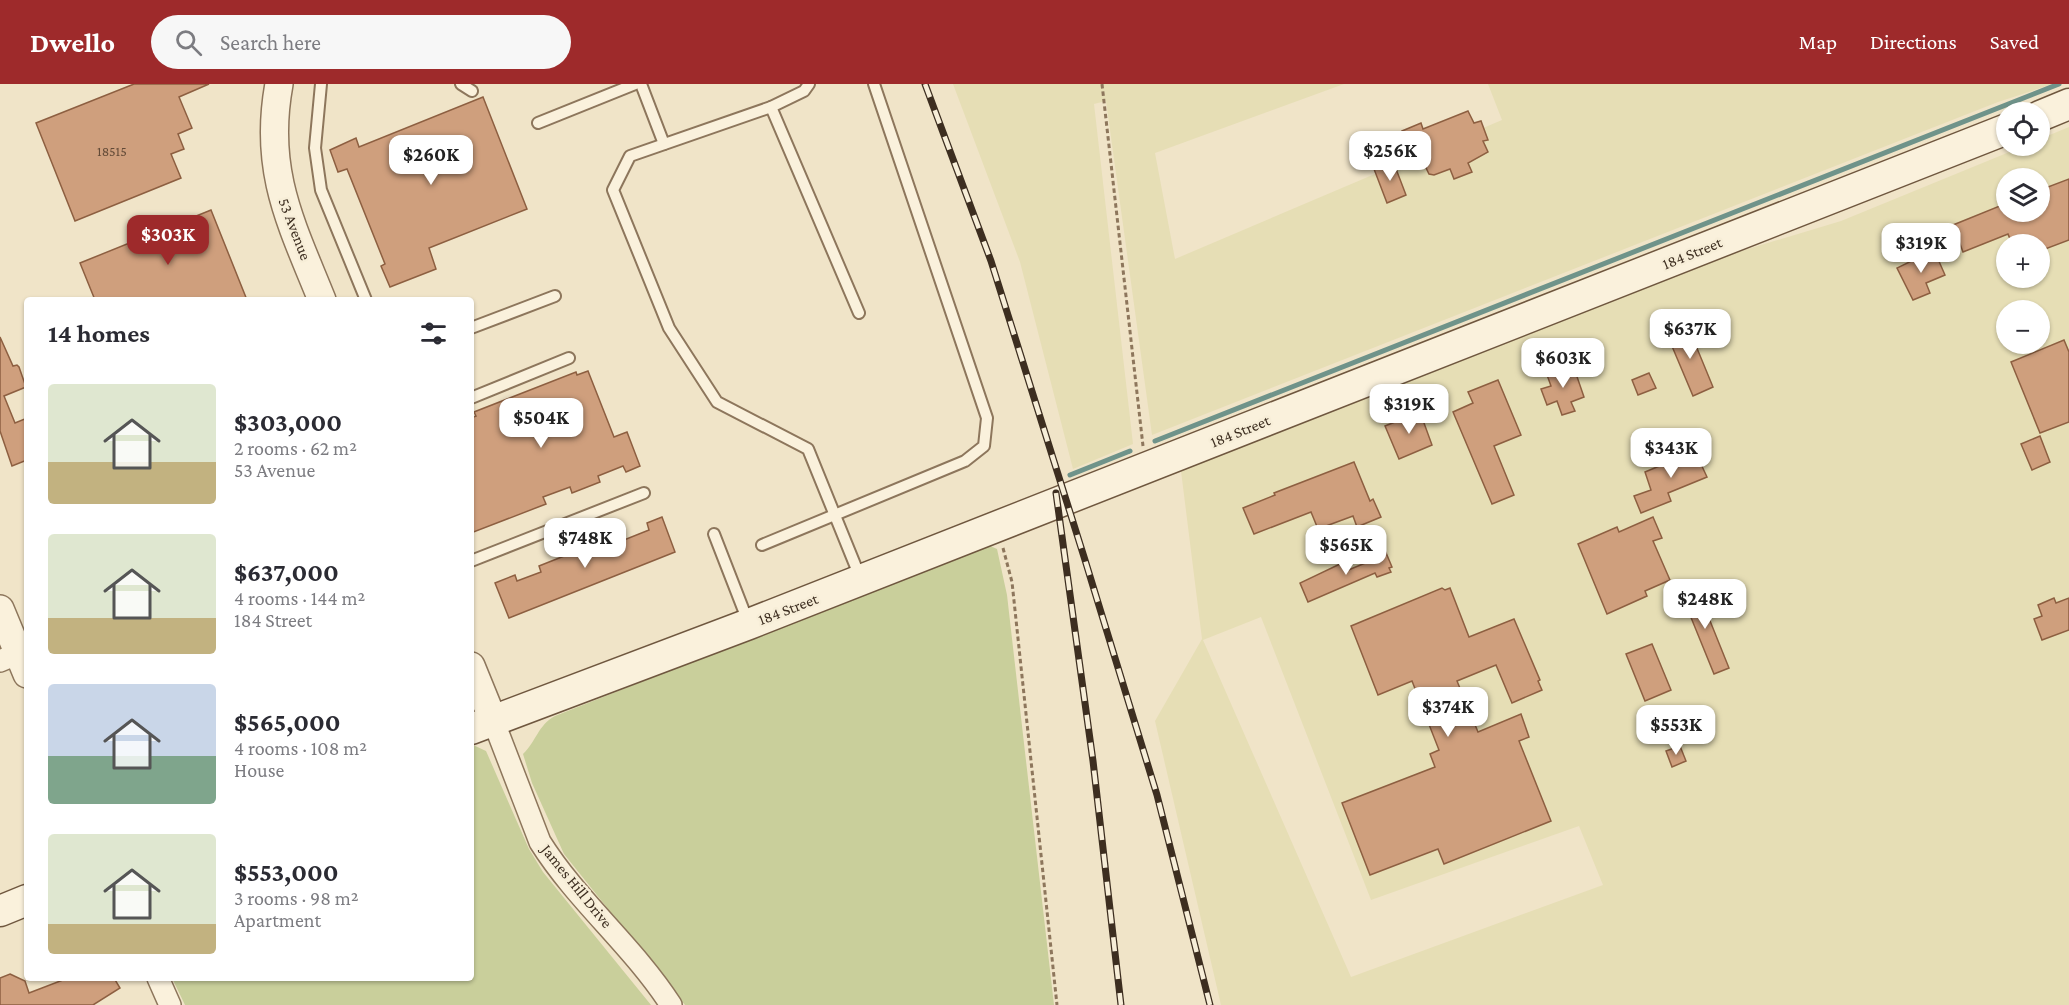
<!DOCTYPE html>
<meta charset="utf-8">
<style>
:root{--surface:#fff;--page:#f7f7f7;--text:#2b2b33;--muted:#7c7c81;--accent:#9e2a2b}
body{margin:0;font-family:"Crimson Pro",serif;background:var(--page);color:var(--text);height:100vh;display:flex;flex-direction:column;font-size:22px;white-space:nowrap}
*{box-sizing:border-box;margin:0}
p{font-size:20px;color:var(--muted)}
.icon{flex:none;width:33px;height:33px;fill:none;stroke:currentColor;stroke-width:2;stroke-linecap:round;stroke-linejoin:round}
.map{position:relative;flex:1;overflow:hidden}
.panel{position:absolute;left:24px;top:213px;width:450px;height:684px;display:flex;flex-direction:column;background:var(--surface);border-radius:6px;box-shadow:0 2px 4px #0004}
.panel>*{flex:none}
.fabs{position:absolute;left:1996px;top:18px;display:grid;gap:12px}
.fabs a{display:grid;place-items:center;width:54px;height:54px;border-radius:50%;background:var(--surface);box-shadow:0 2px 4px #0004;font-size:30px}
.price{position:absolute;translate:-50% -51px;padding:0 14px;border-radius:12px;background:#fff;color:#222;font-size:20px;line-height:39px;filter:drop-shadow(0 2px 3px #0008)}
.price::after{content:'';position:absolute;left:50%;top:36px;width:18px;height:14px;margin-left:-9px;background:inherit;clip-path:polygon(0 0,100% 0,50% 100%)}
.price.on{background:var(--accent);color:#fff}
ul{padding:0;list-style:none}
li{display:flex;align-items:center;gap:18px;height:150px;padding:0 24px}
li span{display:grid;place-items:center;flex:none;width:168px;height:120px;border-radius:6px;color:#555}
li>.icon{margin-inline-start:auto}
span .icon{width:72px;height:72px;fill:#fffc;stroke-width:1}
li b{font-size:26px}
h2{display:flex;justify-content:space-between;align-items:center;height:72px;padding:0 24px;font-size:26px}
header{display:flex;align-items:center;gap:36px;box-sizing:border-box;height:84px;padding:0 30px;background:var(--accent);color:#fff}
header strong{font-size:28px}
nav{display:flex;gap:33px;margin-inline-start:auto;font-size:21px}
.search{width:420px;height:54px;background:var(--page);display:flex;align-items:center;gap:15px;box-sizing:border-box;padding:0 21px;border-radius:33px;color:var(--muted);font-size:22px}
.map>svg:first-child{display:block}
.farmland{fill:#e6deb5;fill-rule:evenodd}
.green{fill:#c9cf9b}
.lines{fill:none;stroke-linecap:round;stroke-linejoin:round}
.stream{stroke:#6f938a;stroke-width:5}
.building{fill:#cf9f7d;stroke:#8d5f41;stroke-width:1.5}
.service-casing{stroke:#8d765c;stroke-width:14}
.minor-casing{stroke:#8d765c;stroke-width:24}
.tertiary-casing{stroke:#8d765c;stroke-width:30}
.secondary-casing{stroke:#6f573f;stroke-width:33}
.path{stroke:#8d765c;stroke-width:3;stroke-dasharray:4.5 3;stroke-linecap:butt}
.service{stroke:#faf1dc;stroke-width:10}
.minor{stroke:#faf1dc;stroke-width:21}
.tertiary{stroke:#faf1dc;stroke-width:27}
.secondary{stroke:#faf1dc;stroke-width:30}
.rail-casing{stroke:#3d2e20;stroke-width:7}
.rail{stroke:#f7eed8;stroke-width:4.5;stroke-dasharray:14;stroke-linecap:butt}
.labels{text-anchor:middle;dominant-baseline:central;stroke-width:5;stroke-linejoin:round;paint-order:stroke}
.number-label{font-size:14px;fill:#624a37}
.street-label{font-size:16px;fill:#3d2e20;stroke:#f7eed8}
</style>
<header>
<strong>Dwello</strong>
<div class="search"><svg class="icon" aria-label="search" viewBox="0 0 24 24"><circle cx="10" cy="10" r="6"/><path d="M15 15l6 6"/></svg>Search here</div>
<nav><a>Map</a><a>Directions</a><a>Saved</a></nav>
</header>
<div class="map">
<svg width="2069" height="921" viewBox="0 0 2069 921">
<rect width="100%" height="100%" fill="#f0e4c8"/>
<g class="farmland">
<path d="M953,0H1344L1155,69L1175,175L1502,36L1488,0H2053L1998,18L1152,351L1106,17L1094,20L1133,360L1073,385L1020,178Z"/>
<path d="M2069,43V921H1221L1155,637L1202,555L1181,387L1688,183L1841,137L2024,62H2040V55ZM2007,94H2040V128H2007ZM2007,160H2040V194H2007ZM2007,226H2040V260H2007ZM1261,533L1371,816L1579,742L1603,801L1351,893L1203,556Z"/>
</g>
<g class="green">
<path d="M988,461L997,465L1007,511L1054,921H685L564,770L532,699L523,670C536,658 538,641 555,632Z"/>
<path d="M471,660L486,667L529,765L543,788L651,921H185L172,894H471Z"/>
</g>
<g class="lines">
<g class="stream">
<path d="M1155,357L2059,0"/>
<path d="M1070,391L1130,367"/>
</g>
</g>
<g class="building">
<path d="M134,0H209L179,13L192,44L178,50L184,65L171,70L181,94L75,137L36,39Z"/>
<path d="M483,13L527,125L429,164L436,185L390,203L381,182L385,180L347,85L338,88L330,66L356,54L359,63Z"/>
<path d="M1468,27L1474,39L1481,37L1488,56L1483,57L1488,68L1468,79L1472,88L1454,95L1450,85L1434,91L1429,90L1413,57L1407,59L1402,47L1421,39L1423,45Z"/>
<path d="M1393,77L1406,111L1387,119L1374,85Z"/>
<path d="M2069,95V156L2040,167V160H2012L2008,150L1963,168L1953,141L2007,119V128H2040V106Z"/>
<path d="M211,126L247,216H95L80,179Z"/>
<path d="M1934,166L1945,191L1926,199L1930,209L1913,216L1897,184Z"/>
<path d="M1687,240L1713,303L1693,312L1666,248Z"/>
<path d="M0,253L13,282L17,281L19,283L26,303L4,312L15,339L27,334V376L12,382L0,347Z"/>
<path d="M2064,256L2069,268V338L2040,349L2011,278Z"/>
<path d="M1573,281L1584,313L1571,318L1575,327L1562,331L1557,317L1547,321L1541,305L1551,302L1547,291Z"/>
<path d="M588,287L614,353L627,348L640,382L626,388L623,382L598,392L600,398L572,409L570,403L543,413L546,420L471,449V334L476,332L474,328L576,288L577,291Z"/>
<path d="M1649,289L1656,304L1638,311L1632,296Z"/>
<path d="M1498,296L1521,351L1494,362L1514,411L1492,420L1453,328L1473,319L1468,308Z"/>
<path d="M1420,328L1432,361L1399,375L1385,342Z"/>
<path d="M2040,352L2050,378L2032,386L2021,360Z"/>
<path d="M1693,363L1707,393L1668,409L1671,417L1641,429L1634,412L1651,406L1645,388L1669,378L1667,373Z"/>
<path d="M1354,378L1370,417L1373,415L1381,433L1357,443L1353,432L1318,445L1311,428L1254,450L1243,424L1275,411L1274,409Z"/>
<path d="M662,433L675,468L509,534L495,499L515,491L517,497L541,488L539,482L622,449L624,456L649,446L647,439Z"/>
<path d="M1653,433L1662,454L1653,457L1670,496L1645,507L1647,512L1607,530L1578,460L1617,443L1619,448Z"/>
<path d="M1384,464L1392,483L1389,484L1391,488L1377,493L1375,489L1308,518L1300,499L1342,479L1346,487L1370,477L1367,471Z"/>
<path d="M1696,502L1729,584L1714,590L1681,509Z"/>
<path d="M1442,504L1445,506L1450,504L1469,553L1514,535L1540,596L1538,597L1542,606L1512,619L1496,581L1457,597L1478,648L1521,630L1529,653L1519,657L1551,737L1444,780L1438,765L1370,791L1342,719L1435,683L1430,670L1439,666L1412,597L1378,611L1351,542Z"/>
<path d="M2054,514L2056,519L2069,514V546L2042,556L2034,535L2042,532L2038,521Z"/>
<path d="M1652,560L1671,606L1645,617L1626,570Z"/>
<path d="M1680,662L1686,677L1672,683L1666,667Z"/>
<path d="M10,890L25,897L29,909L68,894H114L120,904L93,921H0V894Z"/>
</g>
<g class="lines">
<g class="service-casing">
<g id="service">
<path d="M321,0L315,64L321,106L366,216"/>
<path d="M461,0L472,7"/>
<path d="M641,0L664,60"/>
<path d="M771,23L804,7L809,0"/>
<path d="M538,39L635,0"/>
<path d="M859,229L771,23L630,72L613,106L669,244L717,318L808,365L860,493"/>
<path d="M471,244L555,212"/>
<path d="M471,314L569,274"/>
<path d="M714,450L749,540"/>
<path d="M762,461L965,377L984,362L987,334L874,0"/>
<path d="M471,477L644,409"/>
</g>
</g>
<g class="minor-casing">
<g id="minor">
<path d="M0,577L19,569"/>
<path d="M493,636L540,758C577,817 633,862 671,921"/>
<path d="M158,894L170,921"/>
</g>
</g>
<g class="tertiary-casing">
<g id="tertiary">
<path d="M279,0C263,87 291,139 322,216"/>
<path d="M0,525L27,590"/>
<path d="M471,582L493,636"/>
</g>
</g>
<g class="secondary-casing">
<g id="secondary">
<path d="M2040,32L2069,20"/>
<path d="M471,645L749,540L2007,45"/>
<path d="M0,827L27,816"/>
</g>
</g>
<g class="path">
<path d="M1102,0L1143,362"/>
<path d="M1003,464L1012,498L1057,921"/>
</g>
<use href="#service" class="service"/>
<use href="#minor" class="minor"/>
<use href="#tertiary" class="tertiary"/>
<use href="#secondary" class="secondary"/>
<g class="rail-casing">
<g id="rail">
<path d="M925,0L991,177L1085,476L1157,711L1210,921"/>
<path d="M1056,409L1093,677L1121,921"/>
</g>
</g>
<use href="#rail" class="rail"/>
</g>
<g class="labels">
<g class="number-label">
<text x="112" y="67">18515</text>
</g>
<g class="street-label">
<text transform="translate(295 145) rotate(69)">53 Avenue</text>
<text transform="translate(1692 169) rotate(-22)">184 Street</text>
<text transform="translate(1240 347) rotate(-22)">184 Street</text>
<text transform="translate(788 525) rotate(-21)">184 Street</text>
<text transform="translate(577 802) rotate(51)">James Hill Drive</text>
</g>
</g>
</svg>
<div class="fabs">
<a><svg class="icon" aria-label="locate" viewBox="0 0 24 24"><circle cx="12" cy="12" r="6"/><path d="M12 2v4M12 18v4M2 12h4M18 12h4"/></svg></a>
<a><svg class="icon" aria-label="layers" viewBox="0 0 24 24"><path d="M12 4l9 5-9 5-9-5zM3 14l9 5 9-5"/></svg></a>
<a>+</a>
<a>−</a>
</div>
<b class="price" style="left:1390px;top:98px">$256K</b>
<b class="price" style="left:431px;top:102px">$260K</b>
<b class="price on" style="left:168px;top:182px">$303K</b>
<b class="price" style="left:1921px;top:190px">$319K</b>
<b class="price" style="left:1690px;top:276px">$637K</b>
<b class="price" style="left:1563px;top:305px">$603K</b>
<b class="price" style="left:1409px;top:351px">$319K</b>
<b class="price" style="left:541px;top:365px">$504K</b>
<b class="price" style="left:1671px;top:395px">$343K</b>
<b class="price" style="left:585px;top:485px">$748K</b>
<b class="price" style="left:1346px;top:492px">$565K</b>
<b class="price" style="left:1705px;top:546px">$248K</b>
<b class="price" style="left:1448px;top:654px">$374K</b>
<b class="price" style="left:1676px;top:672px">$553K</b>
<section class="panel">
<h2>14 homes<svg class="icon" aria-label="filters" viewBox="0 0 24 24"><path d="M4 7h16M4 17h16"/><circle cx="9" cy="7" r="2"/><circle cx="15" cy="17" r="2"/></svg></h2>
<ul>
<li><span style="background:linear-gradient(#dfe7d0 65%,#c2b280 0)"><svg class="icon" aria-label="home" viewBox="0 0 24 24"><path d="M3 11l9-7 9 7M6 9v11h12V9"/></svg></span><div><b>$303,000</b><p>2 rooms · 62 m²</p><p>53 Avenue</p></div></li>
<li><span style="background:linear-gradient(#dfe7d0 70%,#c2b280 0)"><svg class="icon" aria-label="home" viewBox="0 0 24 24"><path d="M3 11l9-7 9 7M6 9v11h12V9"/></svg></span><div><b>$637,000</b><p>4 rooms · 144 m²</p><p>184 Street</p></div></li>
<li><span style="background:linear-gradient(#c9d6e8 60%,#7fa58c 0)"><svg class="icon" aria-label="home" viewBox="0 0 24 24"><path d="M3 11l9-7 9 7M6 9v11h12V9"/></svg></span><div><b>$565,000</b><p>4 rooms · 108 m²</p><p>House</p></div></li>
<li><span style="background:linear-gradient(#dfe7d0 75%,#c2b280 0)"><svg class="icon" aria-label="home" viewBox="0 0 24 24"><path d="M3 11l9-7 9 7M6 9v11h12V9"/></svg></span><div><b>$553,000</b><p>3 rooms · 98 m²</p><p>Apartment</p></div></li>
</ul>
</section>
</div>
